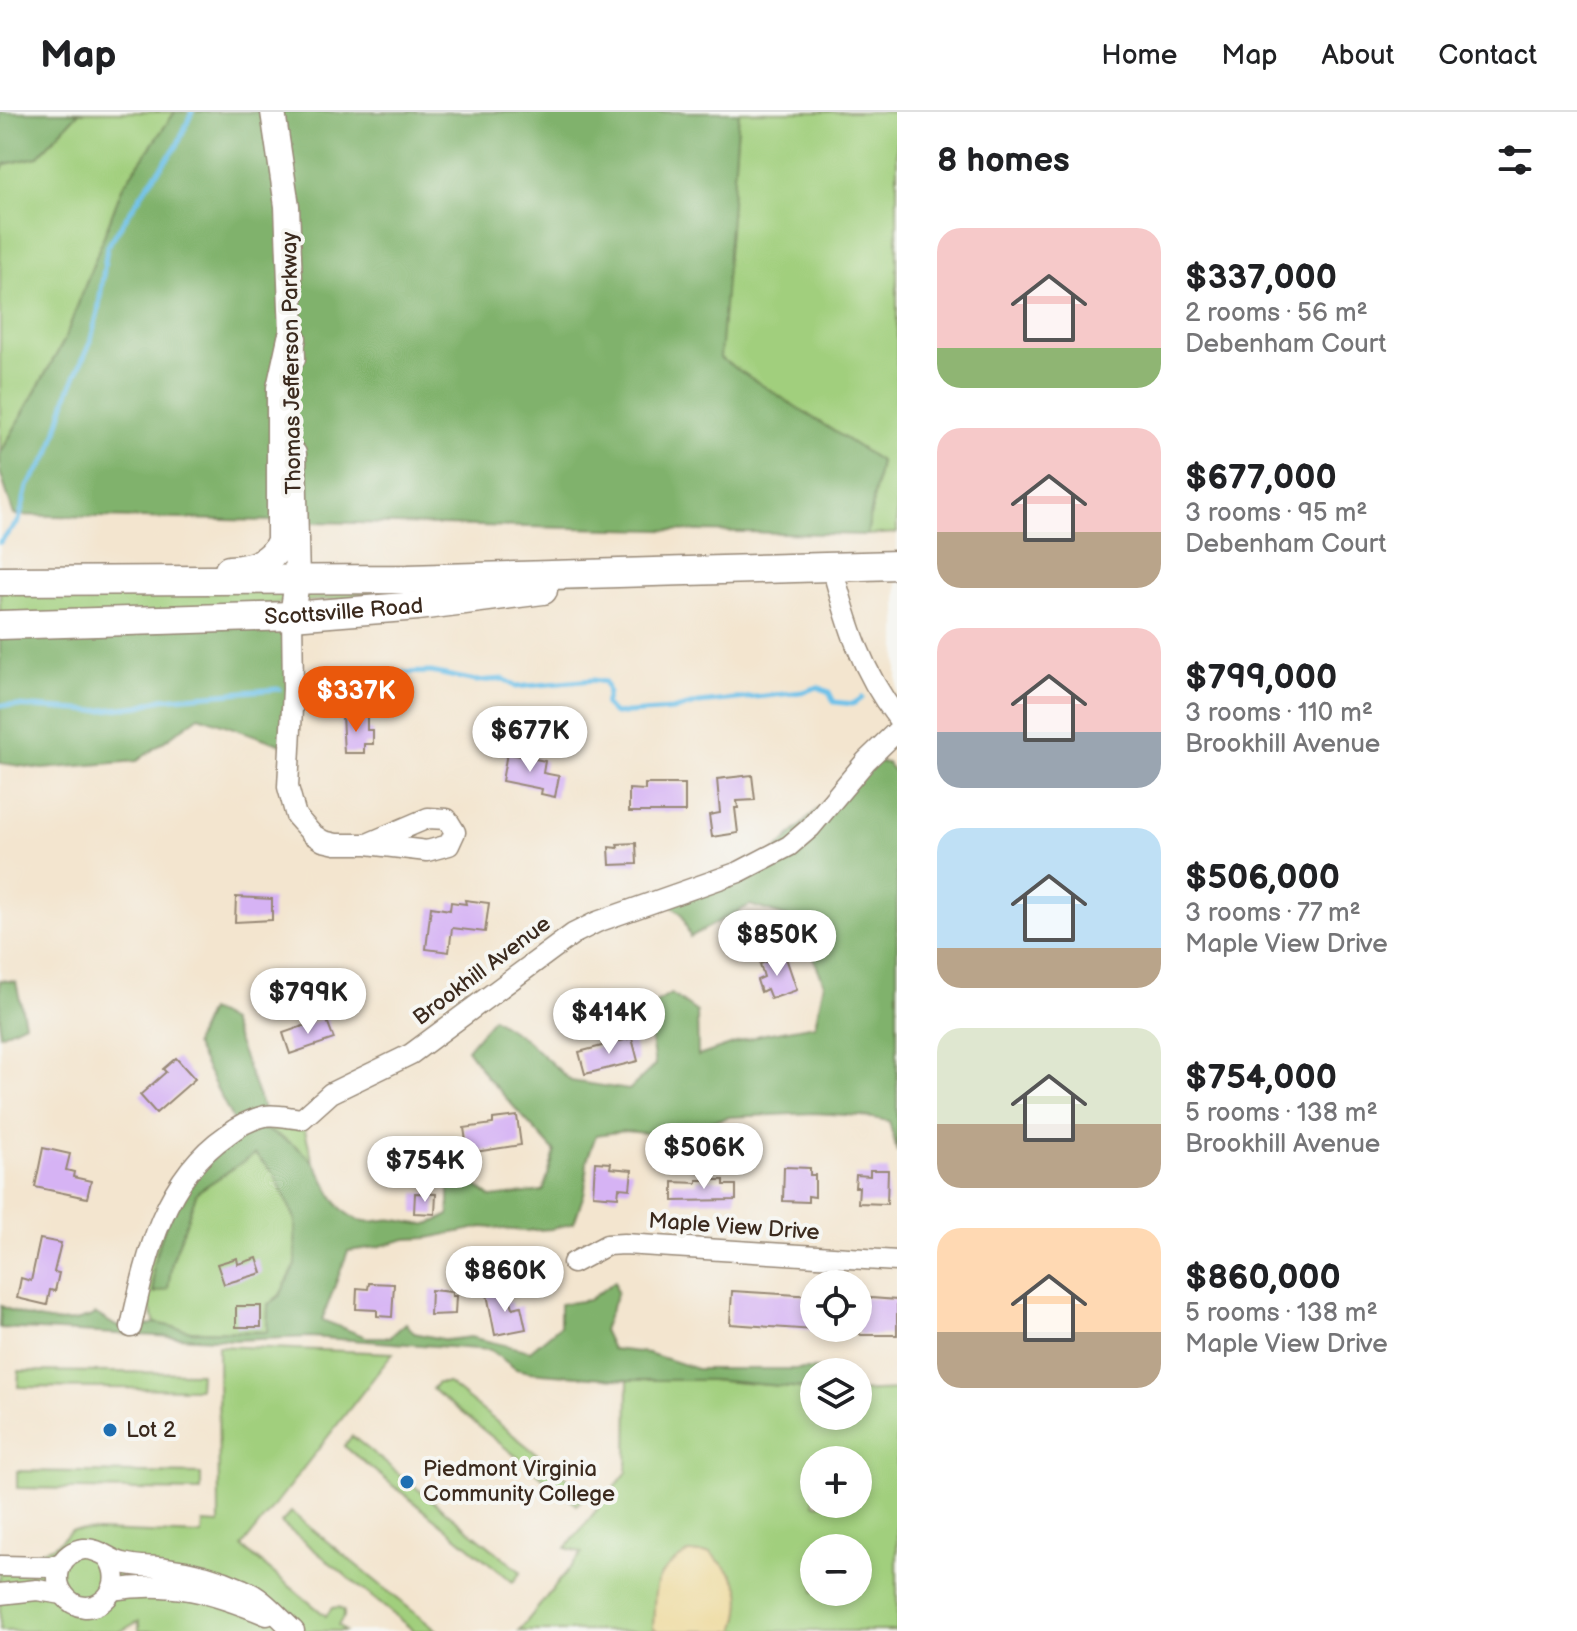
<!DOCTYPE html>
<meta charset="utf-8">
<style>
:root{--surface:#fff;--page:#f2f2f2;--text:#202124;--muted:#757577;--line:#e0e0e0;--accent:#ea580c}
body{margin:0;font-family:"Balsamiq Sans",sans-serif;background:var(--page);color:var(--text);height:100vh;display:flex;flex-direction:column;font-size:30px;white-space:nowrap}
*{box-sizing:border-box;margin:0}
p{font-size:26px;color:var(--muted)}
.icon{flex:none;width:44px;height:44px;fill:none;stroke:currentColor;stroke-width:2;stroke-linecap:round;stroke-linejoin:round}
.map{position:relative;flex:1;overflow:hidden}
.panel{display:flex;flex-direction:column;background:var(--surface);width:680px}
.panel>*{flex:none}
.buttons{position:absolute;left:800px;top:1158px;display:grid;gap:16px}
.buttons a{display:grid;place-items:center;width:72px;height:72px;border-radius:50%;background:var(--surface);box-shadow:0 4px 12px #0003;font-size:40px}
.price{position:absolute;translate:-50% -68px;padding:0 18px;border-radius:28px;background:#fff;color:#222;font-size:26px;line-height:52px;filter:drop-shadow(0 2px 4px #0008)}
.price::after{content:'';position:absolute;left:50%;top:48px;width:24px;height:18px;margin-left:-12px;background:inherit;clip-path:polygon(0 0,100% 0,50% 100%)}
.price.active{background:var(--accent);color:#fff}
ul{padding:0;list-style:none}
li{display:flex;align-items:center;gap:24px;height:200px;padding:0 40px}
li span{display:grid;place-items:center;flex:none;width:224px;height:160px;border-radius:24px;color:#555}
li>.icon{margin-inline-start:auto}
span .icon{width:96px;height:96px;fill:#fffc;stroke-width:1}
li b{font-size:34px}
h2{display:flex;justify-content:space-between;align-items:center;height:96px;padding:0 40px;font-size:34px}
header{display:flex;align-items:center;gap:48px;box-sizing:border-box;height:112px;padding:0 40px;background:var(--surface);border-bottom:2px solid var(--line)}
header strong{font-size:38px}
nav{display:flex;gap:44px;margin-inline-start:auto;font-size:28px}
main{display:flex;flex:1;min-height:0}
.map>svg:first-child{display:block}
.green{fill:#a1cf7d;stroke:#6e7c4e;stroke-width:2;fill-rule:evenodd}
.forest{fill:#80b26c;stroke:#5e6e45;stroke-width:2}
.sand{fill:#eeda9e;stroke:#94825e;stroke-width:2}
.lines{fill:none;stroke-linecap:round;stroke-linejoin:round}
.stream{stroke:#6dc1e9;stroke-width:5}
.building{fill:#d6b3f4}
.minor-casing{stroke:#978876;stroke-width:23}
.major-casing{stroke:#978876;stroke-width:27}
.highway-casing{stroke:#978876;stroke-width:31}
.minor{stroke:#fff;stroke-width:20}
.major{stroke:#fff;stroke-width:24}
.highway{stroke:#fff;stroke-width:28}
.poi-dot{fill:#1f6fb2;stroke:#f6f6f2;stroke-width:3}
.labels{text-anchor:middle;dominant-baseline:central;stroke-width:8;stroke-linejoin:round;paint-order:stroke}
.street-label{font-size:22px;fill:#3b2a1e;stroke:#f6f6f2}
.poi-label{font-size:22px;fill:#3b2a1e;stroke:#f6f6f2;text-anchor:start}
</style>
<header>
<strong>Map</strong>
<nav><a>Home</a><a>Map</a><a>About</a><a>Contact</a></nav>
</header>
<main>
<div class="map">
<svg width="897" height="1519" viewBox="0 0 897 1519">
<rect width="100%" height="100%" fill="#f6f6f2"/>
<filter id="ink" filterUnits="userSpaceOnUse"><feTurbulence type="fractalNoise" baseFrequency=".0125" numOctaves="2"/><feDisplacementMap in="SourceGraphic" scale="16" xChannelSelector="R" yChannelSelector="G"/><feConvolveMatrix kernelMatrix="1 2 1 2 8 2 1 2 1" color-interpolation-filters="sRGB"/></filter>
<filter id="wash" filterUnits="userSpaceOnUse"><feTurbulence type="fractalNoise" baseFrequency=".006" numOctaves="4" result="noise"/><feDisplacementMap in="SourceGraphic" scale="32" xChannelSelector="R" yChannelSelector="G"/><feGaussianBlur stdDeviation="1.8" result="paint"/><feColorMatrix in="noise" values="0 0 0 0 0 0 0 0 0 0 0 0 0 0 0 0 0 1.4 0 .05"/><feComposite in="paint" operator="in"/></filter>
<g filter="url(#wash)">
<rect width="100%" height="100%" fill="#f3e5cf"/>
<g class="green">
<path d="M79,0H175L123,74L64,229L0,342V60L5,52L37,45Z"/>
<path d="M739,0H897V421L867,423L880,349L719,246Z"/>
<path d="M687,460L0,513V469Z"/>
<path d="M266,1004L302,1007L313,1050L285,1027L261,1016L217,1035L190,1066L167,1108L153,1153L154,1180L167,1177L172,1150L197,1080L255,1042L274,1061L295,1107L296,1153L280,1183L268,1193V1220L191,1219L155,1211C151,1197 142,1177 143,1163C144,1152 151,1138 154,1127C173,1064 204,1029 266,1004Z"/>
<path d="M218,1234L393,1241L242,1435L326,1504L332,1496L339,1495L344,1499V1505L338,1513L345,1519H139V1509L121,1519H0V1454H36L38,1440L54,1434L72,1418L202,1423L203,1411L219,1412Z"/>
<path d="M19,1259L200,1261L199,1277L18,1275Z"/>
<path d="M628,1268H711L814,1277V1304H858V1280L897,1278V1519H519L582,1441L566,1436L627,1360ZM814,1348H858V1392H814ZM814,1436H858V1480H814Z"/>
<path d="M438,1271H448L586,1381L577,1393L432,1277Z"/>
<path d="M352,1324L521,1460L513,1470L344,1334Z"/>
<path d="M17,1359L201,1362V1379L17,1376Z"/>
<path d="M291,1400L437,1519H414L281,1411Z"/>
</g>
<g class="forest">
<path d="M0,0H79L37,45L5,52L0,60Z"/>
<path d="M175,0H739L720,246L880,349L867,423L14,403L0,360V342L64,229L123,74Z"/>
<path d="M292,504L288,635L199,604L137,649L42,657L0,651V513Z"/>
<path d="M866,649L887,651L897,662V1040L889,1009L861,1004L814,1001L730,1005L656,1022L624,1019L596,1023L587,1048L585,1079L574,1111L551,1117L524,1119L483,1115L428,1126L406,1127L377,1135L348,1139L322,1208L366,1225H390L406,1211L414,1221L447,1228L470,1225L530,1239L560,1214V1192L589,1188L615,1169L617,1182L603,1218L612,1237L648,1241L697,1257H821L842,1260H814V1277L711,1268H628L529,1260L516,1257L490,1238L310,1225L235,1228L0,1216L1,1194C30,1208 67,1217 96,1202L116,1214L136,1217L155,1211L191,1219L267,1220L268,1193L280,1183L296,1153L295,1107L274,1061L255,1042L197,1080L172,1150L168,1177L154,1181L153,1153L167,1108L217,1035L261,1016C279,1024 300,1034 313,1050C329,1070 334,1105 365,1109C375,1111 385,1106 396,1108C423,1112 423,1117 449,1103V1069L459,1061L491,1085L543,1079L555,1040L487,965L467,937L493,906L525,927L571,969L629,978L655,953L646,897L671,882L697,900L698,944L760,923L815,913L824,871L807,830L788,805L750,793L690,825L682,802L662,787L766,748Z"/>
<path d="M0,868L16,870L25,911L0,923Z"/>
<path d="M209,898L230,910L266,1004L237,1016L194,932Z"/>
</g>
<path class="sand" d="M688,1441H710C740,1467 748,1480 735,1519H657L653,1516C656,1474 649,1463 688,1441Z"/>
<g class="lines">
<g class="stream">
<path d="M0,430L19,409L27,375L50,342L68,281L90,231L98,200L107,135L149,71L177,34L192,0"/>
<path d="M304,573L394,561L431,560L476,569L504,567L516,575L593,568L605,570L608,580L605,593L614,602L672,598L699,591L803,580L818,575L829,580L834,590L853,592L862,586"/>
<path d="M0,593L94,599L140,594L162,587L279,577"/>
</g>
</g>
<g id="blocks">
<g class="building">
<path d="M342,603H367V618H373V632H364V641H344Z"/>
<path d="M507,641L545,649L543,661L559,664L555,685L541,682L542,677L502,669Z"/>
<path d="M752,663L755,688L737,689L738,696H735L738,721L712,725L709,703L720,701L717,667Z"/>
<path d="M645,672H685V700H629V677L645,678Z"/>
<path d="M636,731L637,752L610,753L609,735L618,736L617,732Z"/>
<path d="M236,785L272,787V808L235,810Z"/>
<path d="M465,788L489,791L485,820L452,816L449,840L426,837L431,795L450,798L451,790L466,792Z"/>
<path d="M785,843L797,878L771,887L767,877L761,880L757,868L764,865L760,852Z"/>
<path d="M326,906L334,927L290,942L283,921Z"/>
<path d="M632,926L638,949L585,962L579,940Z"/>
<path d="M176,946L195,967L156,1001L140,983L166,960L163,957Z"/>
<path d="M517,1004L521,1033L468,1041L464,1016L493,1012V1007Z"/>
<path d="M43,1036L70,1042L66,1058L74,1060L73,1065L91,1069L87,1086L35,1075Z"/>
<path d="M595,1050L611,1051L610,1056L632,1058L630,1077L619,1076L618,1085L593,1083Z"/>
<path d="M784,1055L810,1056V1063H815V1085L808,1084V1090L783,1089Z"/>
<path d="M870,1058H888L887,1092L858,1091L859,1075H855L856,1063L870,1064Z"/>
<path d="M697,1068H724V1073H736V1088L673,1089V1070L697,1071Z"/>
<path d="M415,1081L436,1082L435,1102L414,1101Z"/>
<path d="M40,1127L61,1131L54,1160L59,1161L55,1179L50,1178L47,1193L17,1186L21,1166L31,1169Z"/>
<path d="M237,1146L238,1152L257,1146L262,1161L224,1172L217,1152Z"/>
<path d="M369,1171L394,1172L392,1205L377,1204V1198L356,1197L357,1176L368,1177Z"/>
<path d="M431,1178L452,1180V1184H456L455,1202L430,1203Z"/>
<path d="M504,1178L507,1190L511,1189L513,1196L521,1194L526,1217L495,1223L487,1182Z"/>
<path d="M732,1179L814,1184V1218L730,1212Z"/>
<path d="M858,1185L897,1188V1223H861L858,1220Z"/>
<rect x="236" y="1194" width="25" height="21"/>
</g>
</g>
</g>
<g filter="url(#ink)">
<use href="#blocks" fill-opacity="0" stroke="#978876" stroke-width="2"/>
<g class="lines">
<g class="minor-casing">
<g id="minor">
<path d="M832,455C847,510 861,559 897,605"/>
<path d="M292,504L293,577L288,675L296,704L312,722L323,729L336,732H367L427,739L449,733L455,720L447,707L428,706L367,732"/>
<path d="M573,1151L607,1133L624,1132L897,1149"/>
<path d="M131,1215C147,1143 163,1067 227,1023C237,1015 252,1007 265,1004C276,1002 290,1006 302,1007L331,981L411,942L573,822L597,810L739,760L789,734L810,716L866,649L897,619"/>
<path d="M109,1447C130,1481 87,1513 64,1483C50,1465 62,1439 84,1437C99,1436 109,1448 123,1451C138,1455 152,1454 166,1456C192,1459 218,1466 242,1477C264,1486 277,1504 294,1519"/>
<path d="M0,1454L51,1455L61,1451"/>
<path d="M112,1478C172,1468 213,1481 267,1503"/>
<path d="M0,1482L37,1478L63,1482"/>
</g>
</g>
<g class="major-casing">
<g id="major">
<path d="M273,0L287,94L293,246"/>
<path d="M292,504L297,469L294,342"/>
</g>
</g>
<g class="highway-casing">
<g id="highway">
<path d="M229,458C252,457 272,451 281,429V276L292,226"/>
<path d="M0,469L408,467L897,453"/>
<path id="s1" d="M0,513L292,504L418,494L543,478"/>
</g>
</g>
<use href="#minor" class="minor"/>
<use href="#major" class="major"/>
<use href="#highway" class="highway"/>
</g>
</g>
<g class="poi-dot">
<circle cx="110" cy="1318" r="8"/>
<circle cx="407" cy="1370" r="8"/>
</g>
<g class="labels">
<g class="street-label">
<text transform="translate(292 251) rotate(-91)">Thomas Jefferson Parkway</text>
<text stroke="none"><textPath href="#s1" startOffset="344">Scottsville Road</textPath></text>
<text transform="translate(482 859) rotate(-37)">Brookhill Avenue</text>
<text transform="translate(734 1115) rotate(4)">Maple View Drive</text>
</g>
<g class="poi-label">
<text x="126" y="1318">Lot 2</text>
<text x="423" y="1357">Piedmont Virginia<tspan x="423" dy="25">Community College</tspan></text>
</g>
</g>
</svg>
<div class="buttons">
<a><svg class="icon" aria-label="locate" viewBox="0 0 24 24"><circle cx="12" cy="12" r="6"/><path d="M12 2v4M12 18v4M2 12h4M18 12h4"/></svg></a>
<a><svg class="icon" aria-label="layers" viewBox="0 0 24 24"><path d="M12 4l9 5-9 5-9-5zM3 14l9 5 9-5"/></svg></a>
<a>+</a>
<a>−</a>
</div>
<b class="price active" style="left:356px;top:622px">$337K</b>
<b class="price" style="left:530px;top:662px">$677K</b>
<b class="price" style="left:777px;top:866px">$850K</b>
<b class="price" style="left:308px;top:924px">$799K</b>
<b class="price" style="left:609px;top:944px">$414K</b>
<b class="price" style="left:704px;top:1079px">$506K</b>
<b class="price" style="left:425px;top:1092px">$754K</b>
<b class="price" style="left:505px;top:1202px">$860K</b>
</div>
<section class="panel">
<h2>8 homes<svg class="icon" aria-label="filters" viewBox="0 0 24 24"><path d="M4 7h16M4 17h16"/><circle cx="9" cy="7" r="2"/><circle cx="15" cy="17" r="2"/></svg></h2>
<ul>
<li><span style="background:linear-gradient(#f6c9c9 75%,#8fb573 0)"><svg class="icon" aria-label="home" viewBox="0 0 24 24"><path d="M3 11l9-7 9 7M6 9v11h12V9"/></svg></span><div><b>$337,000</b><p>2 rooms · 56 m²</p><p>Debenham Court</p></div></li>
<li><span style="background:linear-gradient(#f6c9c9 65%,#b9a48a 0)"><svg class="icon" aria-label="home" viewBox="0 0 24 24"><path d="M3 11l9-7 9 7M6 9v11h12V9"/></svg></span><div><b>$677,000</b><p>3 rooms · 95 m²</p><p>Debenham Court</p></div></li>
<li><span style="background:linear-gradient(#f6c9c9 65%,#9aa5b1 0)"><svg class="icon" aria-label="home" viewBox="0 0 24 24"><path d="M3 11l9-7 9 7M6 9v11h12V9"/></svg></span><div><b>$799,000</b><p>3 rooms · 110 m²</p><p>Brookhill Avenue</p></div></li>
<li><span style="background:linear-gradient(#bfe0f5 75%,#b9a48a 0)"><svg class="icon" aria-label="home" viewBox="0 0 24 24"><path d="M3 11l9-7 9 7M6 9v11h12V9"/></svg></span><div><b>$506,000</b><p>3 rooms · 77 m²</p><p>Maple View Drive</p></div></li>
<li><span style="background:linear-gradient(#dfe7d0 60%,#b9a48a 0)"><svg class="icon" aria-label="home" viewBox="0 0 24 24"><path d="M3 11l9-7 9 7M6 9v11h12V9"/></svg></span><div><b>$754,000</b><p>5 rooms · 138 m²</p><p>Brookhill Avenue</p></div></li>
<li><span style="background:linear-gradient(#ffd9b3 65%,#b9a48a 0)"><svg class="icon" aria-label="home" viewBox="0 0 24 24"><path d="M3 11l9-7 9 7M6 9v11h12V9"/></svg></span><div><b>$860,000</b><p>5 rooms · 138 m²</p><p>Maple View Drive</p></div></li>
</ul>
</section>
</main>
